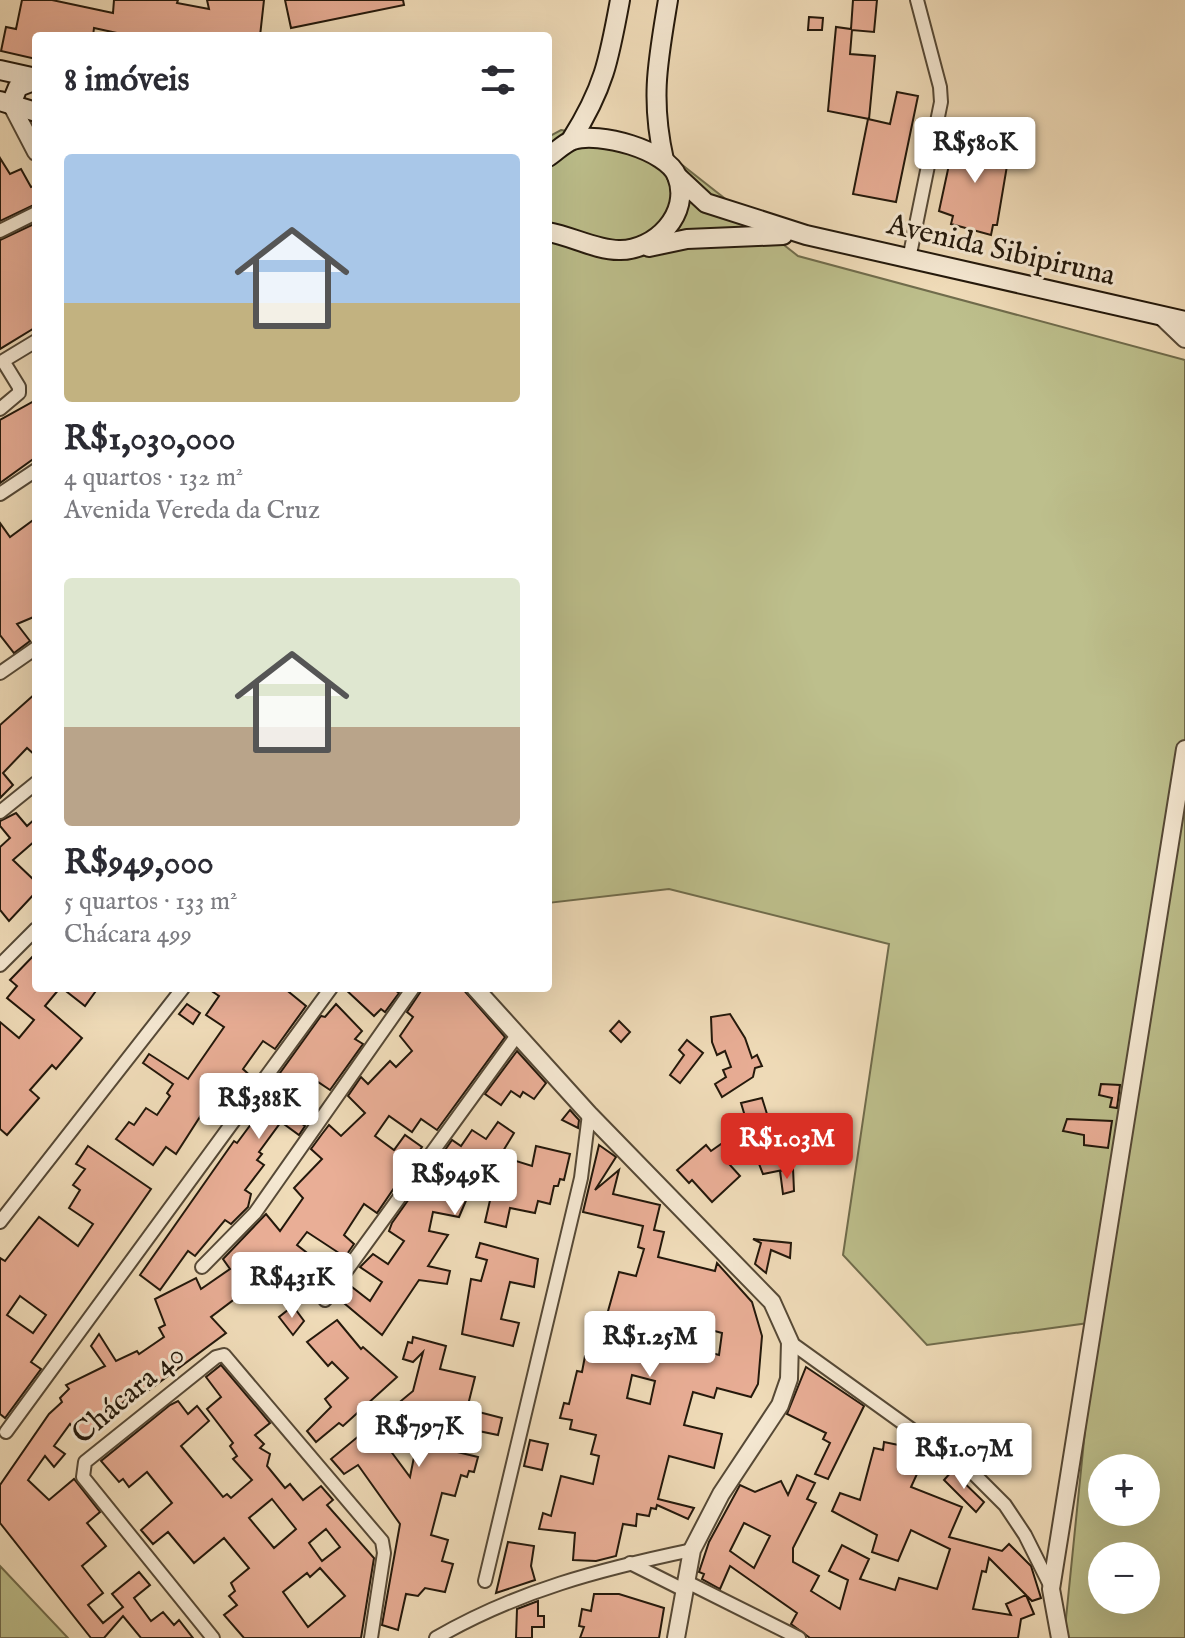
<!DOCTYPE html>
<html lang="pt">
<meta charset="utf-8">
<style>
:root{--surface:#fff;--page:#f7f7f7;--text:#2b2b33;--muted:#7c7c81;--accent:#d93025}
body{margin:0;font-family:"IM FELL English",serif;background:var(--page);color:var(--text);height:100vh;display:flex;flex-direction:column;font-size:30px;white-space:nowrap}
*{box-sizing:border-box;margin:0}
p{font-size:26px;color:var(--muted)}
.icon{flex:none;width:44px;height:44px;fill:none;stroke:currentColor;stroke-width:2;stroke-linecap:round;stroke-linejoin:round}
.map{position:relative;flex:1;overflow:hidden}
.details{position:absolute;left:32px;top:32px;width:520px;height:960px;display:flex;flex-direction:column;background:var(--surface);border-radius:8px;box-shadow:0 8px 32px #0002}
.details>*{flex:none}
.controls{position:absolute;left:1088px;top:1454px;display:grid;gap:16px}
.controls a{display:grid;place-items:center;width:72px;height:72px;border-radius:50%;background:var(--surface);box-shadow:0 8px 32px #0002;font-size:40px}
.price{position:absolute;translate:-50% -68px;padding:0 18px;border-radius:8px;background:#fff;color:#222;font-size:26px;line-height:52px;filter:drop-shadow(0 2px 4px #0008)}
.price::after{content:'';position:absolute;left:50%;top:48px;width:24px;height:18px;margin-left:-12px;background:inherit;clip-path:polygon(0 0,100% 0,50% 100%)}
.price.on{background:var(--accent);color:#fff}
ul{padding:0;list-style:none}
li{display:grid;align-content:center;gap:16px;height:424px;padding:0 32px}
li span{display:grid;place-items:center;height:248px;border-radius:8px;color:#555}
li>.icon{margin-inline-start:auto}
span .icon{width:144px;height:144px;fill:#fffc;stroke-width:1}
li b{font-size:34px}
h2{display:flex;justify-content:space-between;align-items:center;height:96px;padding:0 32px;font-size:34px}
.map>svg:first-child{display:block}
.green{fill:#bdbf8c;stroke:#706c4c;stroke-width:2;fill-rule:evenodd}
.building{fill:#e9ae96;stroke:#23180b;stroke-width:2;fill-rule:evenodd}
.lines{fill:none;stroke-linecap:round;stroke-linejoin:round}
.minor-casing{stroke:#564936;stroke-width:16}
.tertiary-casing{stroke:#564936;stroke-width:20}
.secondary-casing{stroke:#23180b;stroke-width:22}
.minor{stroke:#f5e8d2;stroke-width:12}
.tertiary{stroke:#f5e8d2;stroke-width:16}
.secondary{stroke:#f5e8d2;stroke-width:18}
.labels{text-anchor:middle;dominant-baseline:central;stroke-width:6;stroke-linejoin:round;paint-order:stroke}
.street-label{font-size:30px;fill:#23180b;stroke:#f5e8d2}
</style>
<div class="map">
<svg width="1185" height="1638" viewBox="0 0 1185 1638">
<rect width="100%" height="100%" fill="#f0dcb9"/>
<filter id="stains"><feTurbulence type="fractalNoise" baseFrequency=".0025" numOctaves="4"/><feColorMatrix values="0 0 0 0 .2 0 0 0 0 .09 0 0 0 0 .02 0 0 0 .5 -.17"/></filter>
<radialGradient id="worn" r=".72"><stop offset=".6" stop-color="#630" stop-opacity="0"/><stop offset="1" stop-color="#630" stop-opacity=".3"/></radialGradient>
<g class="green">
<path d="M561,130L658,146L798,256L1185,360V1638H1064L1096,1322L927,1345L843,1255L889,944L669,889L548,903V137ZM1102,1468H1146V1512H1102ZM1102,1556H1146V1600H1102Z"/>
<path d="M0,1566L68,1638H0Z"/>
</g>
<g class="building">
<path d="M22,0H52L113,13L114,0H178L177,3L209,9L207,0H264L260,36H116L117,33L94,28L93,36H36V59L1,51L6,27L16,29Z"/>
<path d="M285,0H403L404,5L291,28Z"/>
<path d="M853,0H877L874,32L852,30L850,54L875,56L869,119L828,111L836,27L851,29Z"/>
<path d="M809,17L823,18L822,30H808Z"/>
<path d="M897,92L918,96L896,202L853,194L868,119L890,124Z"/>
<path d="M955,137L1010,148L997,225H993L991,235L951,224L953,216L939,211Z"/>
<path d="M0,158L10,174L21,169L31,187L36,185V204L0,221Z"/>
<path d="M36,223V327L0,349V240Z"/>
<path d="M36,400V457L0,483V420Z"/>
<path d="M36,518V616L17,624L30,641L14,653L0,635V523L10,537Z"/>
<path d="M36,693V756L27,748L3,773L13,785L0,798V725Z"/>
<path d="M16,813L27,826L36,818V840L13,860L36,882V892L9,921L0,910V847L10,838L0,826V821Z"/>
<path d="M36,953V988H60L45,1006L82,1038L56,1069L52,1065L30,1090L39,1098L7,1135L0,1129V1022L19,1038L34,1020L7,998L17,986L10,980Z"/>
<path d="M62,988H98L85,1006Z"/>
<path d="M207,988H284L306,1006L275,1049L263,1041L243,1069L254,1079L242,1094L221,1084L176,1154L166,1147L153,1165L116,1139L129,1122L134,1125L146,1108L157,1115L170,1096L167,1093L173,1084L143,1063L149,1054L188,1079L224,1027L206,1015L219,996Z"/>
<path d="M344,988H392L399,993L385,1012L381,1009L374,1016Z"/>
<path d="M423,988H462L505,1037L437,1130L421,1119L412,1132L389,1116L375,1136L394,1150L405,1135L422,1147L377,1213L364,1204L344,1235L354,1244L345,1257L307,1232L297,1245L333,1273L324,1286L309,1274L298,1285L266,1254L258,1261L281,1291L267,1302L262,1296L257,1300L248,1289L211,1317L226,1333L134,1401L130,1396L83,1440L70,1424L54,1446L65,1454L54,1467L45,1456L28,1480L49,1500L74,1479L100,1512L87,1523L106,1546L82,1566L103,1593L88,1605L103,1623L123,1607L112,1594L139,1572L150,1585L134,1598L151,1621L163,1612L174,1625L179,1620L193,1638H141L123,1616L104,1638H91L0,1523V1485L49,1414L62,1402L60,1398L69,1389L66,1385L105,1366L91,1346L99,1334L116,1361L137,1351L139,1354L164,1337L159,1328L165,1325L155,1299L196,1278L201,1289L230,1269L223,1259L266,1214L280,1231L303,1198L294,1188L322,1159L311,1149L322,1134L329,1125L341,1136L365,1113L348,1096L361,1077L368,1084L390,1061L396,1067L412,1051L400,1036L413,1017L407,1012Z"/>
<path d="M187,1004L200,1013L193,1024L179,1014Z"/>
<path d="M336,1004L362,1031L355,1039L363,1044L330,1090L318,1082L301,1107L306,1110L298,1121L305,1126L299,1135L281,1122L259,1152L262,1154L257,1160L264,1165L245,1190L251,1194L248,1207L231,1224L225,1220L195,1256L188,1251L160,1290L140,1275L234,1141L237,1143L254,1120L251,1118L257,1105L321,1016L325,1017Z"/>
<path d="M730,1014L745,1038L752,1058L757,1055L762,1066L755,1068L753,1077L722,1097L715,1084L726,1077L723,1070L731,1067L725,1051L717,1055L712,1042L711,1017Z"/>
<path d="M619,1021L630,1032L621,1042L610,1031Z"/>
<path d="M687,1040L703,1053L680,1083L670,1075L684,1055L679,1050Z"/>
<path d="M517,1051L546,1083L534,1099L523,1092L520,1097L511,1091L501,1105L485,1094Z"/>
<path d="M1101,1084L1120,1085L1117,1108L1110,1107L1112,1098L1099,1095Z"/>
<path d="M762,1098L767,1114L758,1117L772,1143H775L783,1170L763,1174L743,1123H747L741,1103Z"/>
<path d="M570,1110L579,1120L578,1128L562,1120Z"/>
<path d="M1067,1119L1112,1121L1108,1148L1084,1145V1135L1063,1131Z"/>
<path d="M498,1122L514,1133L500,1156L532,1166L536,1146L570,1154L564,1180L560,1179L558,1186H554L550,1204L538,1201L535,1213L510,1208L506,1227L485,1222L491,1196L484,1195L490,1169L475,1192L470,1191L459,1217L433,1212L429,1231L448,1235L428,1266L450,1271L447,1284L419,1280L382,1335L338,1298L348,1284L370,1301L382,1282L360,1267L373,1254L388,1264L404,1241L389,1231L392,1223L416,1189L430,1199L440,1184L448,1189L463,1167L443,1153L452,1140L461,1146L472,1130L486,1139Z"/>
<path d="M724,1142L736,1159L729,1164L740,1176L712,1202L692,1180L689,1183L677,1170L706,1145L711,1151Z"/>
<path d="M599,1145L616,1157L595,1190L619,1170L613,1194L660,1205L654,1230L664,1232L658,1257L715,1271L717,1263L752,1302L762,1336L758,1384L751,1397L717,1388L714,1398L693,1392L684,1425L722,1434L714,1468L669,1456L658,1499L694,1508L688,1519L657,1505L656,1509L651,1508L649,1516L637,1514L636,1526L623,1524L616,1556L596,1561L573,1560L575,1533L539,1529L543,1513L551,1516L561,1476L593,1484L599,1456L591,1454L596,1435L570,1429L572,1420L560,1418L564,1403L569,1404L577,1371L582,1372L585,1356L603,1355L609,1330L603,1329L619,1272L636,1276L644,1249L638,1247L643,1226L583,1212ZM667,1318L722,1333L719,1355L661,1339ZM632,1375L655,1381L650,1404L627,1398Z"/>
<path d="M88,1146L151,1189L31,1362L41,1369L5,1418L0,1414V1258L5,1261L39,1217L78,1246L93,1224L69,1208L80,1190L73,1185L85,1169L76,1164ZM20,1296L46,1315L33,1333L7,1315Z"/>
<path d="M793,1168L794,1191L783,1194L780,1171Z"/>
<path d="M753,1239L791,1243L790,1258L771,1250L766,1273L755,1264L761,1243Z"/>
<path d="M480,1243L538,1259L534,1287L510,1282L501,1319L519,1323L513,1346L462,1334L471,1279L481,1281L487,1260L476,1257Z"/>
<path d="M293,1306L304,1321L293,1335L279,1317Z"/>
<path d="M337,1320L361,1349L363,1347L397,1377L343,1426L339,1423L316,1442L307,1431L331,1407L325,1399L348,1378L332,1362L328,1366L307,1342Z"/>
<path d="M413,1337L446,1346L440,1369L475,1377L467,1409L502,1418L498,1435L459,1427L453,1451L478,1457L474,1472L469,1471L467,1477L461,1475L455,1496L442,1493L431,1535L448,1540L442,1561L453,1564L445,1592L425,1588L418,1596L406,1594L398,1630L382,1625L400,1524L358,1465L344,1474L331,1459L413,1391L423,1352L413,1362L403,1359L408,1342L412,1343ZM402,1426L417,1442L410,1477L384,1442Z"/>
<path d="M221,1365L270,1423L255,1435L264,1444L260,1448L270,1454L267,1466L285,1488L290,1484L303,1500L321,1486L333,1500L327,1505L374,1558L361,1638H244L224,1615L237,1605L229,1596L235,1591L231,1583L249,1568L224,1538L194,1563L168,1532L153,1544L141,1530L172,1503L147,1472L129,1487L123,1479L119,1482L101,1461L170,1405L178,1401L188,1414L197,1406L209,1421L181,1446L223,1497L227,1494L231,1498L252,1480L233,1459L237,1456L230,1446L233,1443L207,1409L221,1397L206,1377ZM272,1499L296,1529L274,1548L249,1518ZM326,1529L340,1547L322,1561L309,1543ZM320,1568L345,1596L308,1627L283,1592L307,1573L310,1577Z"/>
<path d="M806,1367L864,1406L828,1479L815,1474L830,1443L823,1439L826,1433L787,1414Z"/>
<path d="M530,1440L548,1444L542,1470L524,1466Z"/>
<path d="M884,1442L918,1449L913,1472L917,1474L911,1487L962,1507L949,1537L1002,1551L1009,1544L1031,1566L1041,1598L1032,1601L1026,1595L1034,1614L1021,1619L1018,1638H810L791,1624L797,1613L730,1566L720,1589L702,1579L704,1574L699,1572L709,1542L740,1485L755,1492L781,1481L788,1495L797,1475L815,1483L807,1499L816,1503L793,1548V1562L819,1576L811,1591L840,1609L848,1580L829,1571L842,1545L869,1559L860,1579L895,1590L899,1578L937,1589L950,1549L911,1530L898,1561L872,1552L877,1535L832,1511L840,1493L860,1500L874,1448L883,1450ZM744,1523L770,1536L754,1568L730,1551ZM989,1558L1026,1595L1006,1604L1011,1615L973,1609L982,1571L986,1572Z"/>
<path d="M952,1471L984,1502L976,1512L944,1480Z"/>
<path d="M508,1542L534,1546L531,1566L535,1580L496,1593Z"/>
<path d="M594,1594H619L664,1608L659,1638H580L584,1627L579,1626L582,1609L591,1611Z"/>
<path d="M538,1601V1616H544V1627H532V1638H516L517,1609Z"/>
</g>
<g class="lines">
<g class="minor-casing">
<g id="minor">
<path d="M0,231L36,213"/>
<path d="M909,259L941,102L940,87L917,0"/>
<path d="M0,409L19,393V387L3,361L36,341"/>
<path d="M0,494L36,470"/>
<path d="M0,673L36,648"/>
<path d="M0,812L36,783"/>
<path d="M0,965L36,929"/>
<path d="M0,1222L183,988"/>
<path d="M202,1267L255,1213L413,988"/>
<path d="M325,1300L518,1034"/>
<path d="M790,1342L975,1475L1005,1505L1025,1535L1051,1587"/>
<path d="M6,1432L331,988"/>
<path d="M630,1563L684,1590"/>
<path d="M485,1581L581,1178L589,1114"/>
<path d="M685,1581L799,1638"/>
<path d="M213,1638L83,1477L85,1462L216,1357L224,1355L382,1541L384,1553L371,1638"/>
<path d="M436,1638C517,1591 601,1569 692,1550"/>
</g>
</g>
<g class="tertiary-casing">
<g id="tertiary">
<path d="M11,104L36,152"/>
<path d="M1161,316L1185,339"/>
<path d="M475,988L589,1114L772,1302L790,1342L789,1379L780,1405L721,1494L692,1550L676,1638"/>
<path d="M1060,1638L1051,1589L1185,749"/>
</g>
</g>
<g class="secondary-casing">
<g id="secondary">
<path d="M0,70L36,78"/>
<path d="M0,101L36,112"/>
<path d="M11,104L18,87L36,80"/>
<path d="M571,140C604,88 609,60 620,0"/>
<path d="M548,157C556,152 564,143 573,140C598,131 667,150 677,176C692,214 654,251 619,250C596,250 571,236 548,232"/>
<path d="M664,160C650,98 658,61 668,0"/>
<path d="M677,176L706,203L806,235L1185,321"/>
<path d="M649,247L687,239L783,235"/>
</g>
</g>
<use href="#minor" class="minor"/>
<use href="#tertiary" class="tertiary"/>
<use href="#secondary" class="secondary"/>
</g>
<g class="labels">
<g class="street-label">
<text transform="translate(1001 251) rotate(13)">Avenida Sibipiruna</text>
<text transform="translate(129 1395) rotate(-40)">Chácara 40</text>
</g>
</g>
<rect width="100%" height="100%" filter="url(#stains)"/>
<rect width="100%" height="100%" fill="url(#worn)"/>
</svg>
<div class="controls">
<a>+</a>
<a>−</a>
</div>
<b class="price" style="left:975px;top:185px">R$580K</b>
<b class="price" style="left:259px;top:1141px">R$388K</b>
<b class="price on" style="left:787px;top:1181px">R$1.03M</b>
<b class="price" style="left:455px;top:1217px">R$949K</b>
<b class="price" style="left:292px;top:1320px">R$431K</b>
<b class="price" style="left:650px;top:1379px">R$1.25M</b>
<b class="price" style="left:419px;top:1469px">R$797K</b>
<b class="price" style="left:964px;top:1491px">R$1.07M</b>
<section class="details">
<h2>8 imóveis<svg class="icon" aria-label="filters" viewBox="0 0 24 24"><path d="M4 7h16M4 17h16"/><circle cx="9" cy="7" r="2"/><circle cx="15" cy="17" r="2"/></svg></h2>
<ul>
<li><span style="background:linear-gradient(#a9c7e8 60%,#c2b280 0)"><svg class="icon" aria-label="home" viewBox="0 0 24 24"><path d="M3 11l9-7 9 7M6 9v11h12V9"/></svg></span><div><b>R$1,030,000</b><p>4 quartos · 132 m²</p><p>Avenida Vereda da Cruz</p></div></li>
<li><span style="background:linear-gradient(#dfe7d0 60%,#b9a48a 0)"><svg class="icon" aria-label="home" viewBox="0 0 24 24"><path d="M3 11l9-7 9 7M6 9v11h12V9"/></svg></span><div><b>R$949,000</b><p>5 quartos · 133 m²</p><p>Chácara 499</p></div></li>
</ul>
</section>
</div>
